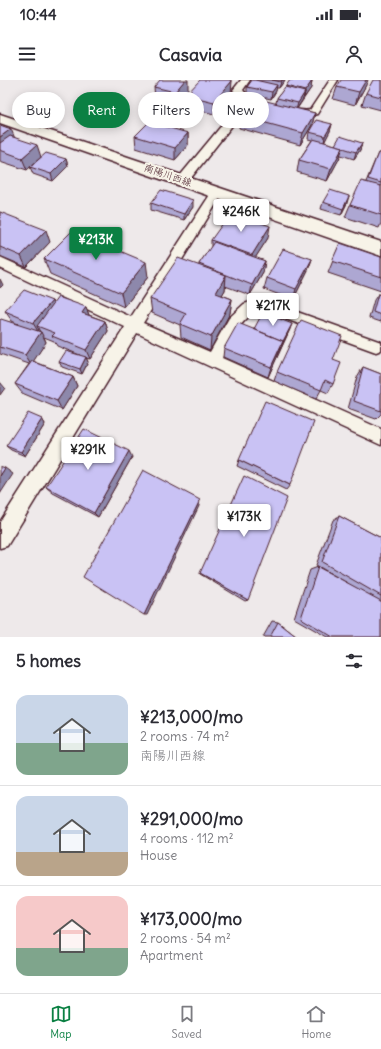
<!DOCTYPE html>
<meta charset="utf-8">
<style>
:root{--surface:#fff;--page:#f2f2f3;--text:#2b2b33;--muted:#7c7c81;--line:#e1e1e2;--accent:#0b8043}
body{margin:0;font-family:Delius,"Klee One",sans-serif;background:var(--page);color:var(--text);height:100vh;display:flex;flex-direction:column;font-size:15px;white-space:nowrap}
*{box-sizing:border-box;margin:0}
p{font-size:13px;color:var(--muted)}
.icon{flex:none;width:22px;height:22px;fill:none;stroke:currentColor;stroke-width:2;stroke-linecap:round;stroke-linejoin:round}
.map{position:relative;height:557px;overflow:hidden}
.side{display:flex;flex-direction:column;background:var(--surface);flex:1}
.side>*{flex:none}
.banner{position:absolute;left:12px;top:12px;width:357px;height:36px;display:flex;gap:8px}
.price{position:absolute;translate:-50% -34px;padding:0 9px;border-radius:4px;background:#fff;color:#222;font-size:13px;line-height:26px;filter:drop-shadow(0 1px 2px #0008)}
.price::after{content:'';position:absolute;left:50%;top:24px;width:12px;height:9px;margin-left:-6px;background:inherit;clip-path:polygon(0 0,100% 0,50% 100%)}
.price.selected{background:var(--accent);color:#fff}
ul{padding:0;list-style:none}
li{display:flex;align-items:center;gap:12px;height:100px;padding:0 16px}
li+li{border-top:1px solid var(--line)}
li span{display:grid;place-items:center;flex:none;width:112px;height:80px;border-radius:12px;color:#555}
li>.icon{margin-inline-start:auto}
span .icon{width:48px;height:48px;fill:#fffc;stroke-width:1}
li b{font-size:17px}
h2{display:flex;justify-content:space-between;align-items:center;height:48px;padding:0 16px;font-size:17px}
.pill{padding:0 14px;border-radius:18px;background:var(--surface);box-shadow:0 2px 10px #0003;font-size:14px;line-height:36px}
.pill.selected{background:var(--accent);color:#fff}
.status{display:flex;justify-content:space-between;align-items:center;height:28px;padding:0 20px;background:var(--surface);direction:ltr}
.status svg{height:11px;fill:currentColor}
header{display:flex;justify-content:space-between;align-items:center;height:52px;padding:0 16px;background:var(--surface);font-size:18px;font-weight:800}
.menu{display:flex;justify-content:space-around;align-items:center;height:56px;border-top:1px solid var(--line);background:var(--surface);font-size:11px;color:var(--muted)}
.menu a{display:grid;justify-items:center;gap:2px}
.menu .selected{color:var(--accent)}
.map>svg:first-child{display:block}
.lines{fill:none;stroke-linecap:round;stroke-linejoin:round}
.service-casing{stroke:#4a1f2b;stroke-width:3}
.secondary-casing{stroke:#4a1f2b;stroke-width:3}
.service{fill:#f7f3e8;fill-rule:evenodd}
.secondary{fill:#f7f3e8;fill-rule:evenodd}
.wall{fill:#ada7d2;stroke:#4a1f2b}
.shaded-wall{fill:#8d88ab;stroke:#4a1f2b}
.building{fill:#c9c2f4;stroke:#4a1f2b}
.labels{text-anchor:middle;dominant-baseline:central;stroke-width:4;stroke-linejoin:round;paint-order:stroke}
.far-street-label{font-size:10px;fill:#4a1f2b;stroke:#f7f3e8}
</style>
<div class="status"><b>10:44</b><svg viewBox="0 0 49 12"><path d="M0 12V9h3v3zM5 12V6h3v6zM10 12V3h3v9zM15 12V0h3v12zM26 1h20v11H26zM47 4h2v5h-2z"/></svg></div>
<header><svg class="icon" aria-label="menu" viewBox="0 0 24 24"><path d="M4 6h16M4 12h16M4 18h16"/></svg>Casavia<svg class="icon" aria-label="person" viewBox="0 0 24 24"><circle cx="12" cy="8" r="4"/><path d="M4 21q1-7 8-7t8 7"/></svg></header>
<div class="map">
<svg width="381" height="557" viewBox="0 0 381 557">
<rect width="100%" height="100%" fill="#eee9ea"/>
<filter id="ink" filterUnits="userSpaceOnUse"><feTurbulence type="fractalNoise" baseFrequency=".025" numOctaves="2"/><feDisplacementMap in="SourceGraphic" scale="8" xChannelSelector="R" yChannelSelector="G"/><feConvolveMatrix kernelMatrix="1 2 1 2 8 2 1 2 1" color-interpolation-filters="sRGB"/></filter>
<g filter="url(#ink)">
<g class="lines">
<g class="service-casing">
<g id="service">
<path d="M241,0H250L243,10L250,19L273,25L275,27L270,30L249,24L187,103H179L177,100L179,97L242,21L233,10Z"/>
<path d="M330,0H338L317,34L304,38L290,34L288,32L290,30C297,28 303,32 310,30Z"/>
<path d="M217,109L221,110L223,113L143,243L210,272L229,238L244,224L261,219L381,262V270L376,272L261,230C240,237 232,260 222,278L381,349V365L137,253L7,466L0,468V442L125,247L0,188V177L131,237L213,110Z"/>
</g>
</g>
<g class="secondary-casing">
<path id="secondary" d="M0,34L381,162V176L0,43Z"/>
</g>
<use href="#service" class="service"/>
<use href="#secondary" class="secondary"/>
</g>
<g class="wall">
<path d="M252,0H285L279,8H276V11L271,19L247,14V7Z"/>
<path d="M381,0V30L362,25L366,13Z"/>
<path d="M312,1L311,8L297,29L315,33L312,45L300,65L239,48L240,36L276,23L277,18L285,8L286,6Z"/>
<path d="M366,5L355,25L333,19L337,7Z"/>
<path d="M154,7L188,9L175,24L155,19Z"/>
<path d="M231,13L214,34L186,27V15Z"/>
<path d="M332,44L330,51L324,62L335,65L362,63L360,70L354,79L341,75L339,79L327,101L297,92L299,80L312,60L308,59L309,52Z"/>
<path d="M0,45L14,57L41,77L66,79L68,86L53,101L33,94L30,87L27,90L0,81Z"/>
<path d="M188,53V65L175,80L136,68L135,56Z"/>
<path d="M378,73H381V143L379,148L345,137L350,125L366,102Z"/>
<path d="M323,122L347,123L341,135L321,129Z"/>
<path d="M151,123L193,127L184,140L151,130Z"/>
<path d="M0,132L50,162L26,187L0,176Z"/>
<path d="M268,158L255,178L265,181L263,193L250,215L225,206V210L222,215L232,219L230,233L210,270L181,257L180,245L152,233L150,219L199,185V184L211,167V160Z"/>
<path d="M340,163L381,177V211L328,193Z"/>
<path d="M44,179L148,197L124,227L50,194Z"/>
<path d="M312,179L308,190L293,220L264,209L267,198Z"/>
<path d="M378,214L381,215V242L369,238L374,220Z"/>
<path d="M52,221L53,224L86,227L89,235L105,241L108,251L90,279L86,278L88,282L82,294L62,287L59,282L80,275L57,266L54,261L44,257L46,262L33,281L73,297L77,306L62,330L22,313L15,304L29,284L0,274V240L18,244L12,241L5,231Z"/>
<path d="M254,249H290L268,297L223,277L224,268Z"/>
<path d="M333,280V304L328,313L321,310L316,319L274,301L277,292Z"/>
<path d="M363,287L381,294V334L376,339L348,329L357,297Z"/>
<path d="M42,339L45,344L25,376L11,370L6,366Z"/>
<path d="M132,377L98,437L53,413L46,407Z"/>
<path d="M239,380L290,405L286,410L237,386Z"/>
<path d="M339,436L381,458V557H327L294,538L310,490L318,487L349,504L316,485L333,440Z"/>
<path d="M200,493L248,520L245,521L200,494Z"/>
<path d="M272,541L278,542L297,557H263Z"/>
</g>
<g class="shaded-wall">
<path d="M185,0H188V9L175,24V12Z"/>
<path d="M282,0H285L279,8L281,2Z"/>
<path d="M366,0H368L366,5L355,25L359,12Z"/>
<path d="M232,1L231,13L214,34V22Z"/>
<path d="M312,1L311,8L304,18L305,11Z"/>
<path d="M277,5L276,11L271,19L272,12Z"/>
<path d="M305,12L303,19L296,30L298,23Z"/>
<path d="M315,33L312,45L300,65L303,53Z"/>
<path d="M332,44L330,51L324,63L325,56Z"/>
<path d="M11,49L16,61L0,70V57Z"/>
<path d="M188,53V65L175,80V68Z"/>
<path d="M362,63L360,70L354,79L356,72Z"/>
<path d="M37,65L41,77L27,90L22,78Z"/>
<path d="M343,67L339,79L327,101L331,89Z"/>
<path d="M66,79L68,86L53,101L51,94Z"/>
<path d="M349,116L347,123L341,135L343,129Z"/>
<path d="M193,120V127L184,140V134Z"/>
<path d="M270,146L268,158L250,186L252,175Z"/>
<path d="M46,150L50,162L26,187L21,176Z"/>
<path d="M312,179L308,190L293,220L296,209Z"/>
<path d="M265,181L263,193L250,215L252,205Z"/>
<path d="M146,182L148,197L124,227L121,213Z"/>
<path d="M226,195L225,210L215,227L216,213Z"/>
<path d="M0,199L3,205L0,208Z"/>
<path d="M232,219L230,233L210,270L211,257Z"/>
<path d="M52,221L56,231L37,246L40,252L39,253L33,243Z"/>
<path d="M86,227L90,238L82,233Z"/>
<path d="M105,241L108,251L90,279L86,270Z"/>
<path d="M292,244L290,249L268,297L271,287Z"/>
<path d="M41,252L46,262L31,285L25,275Z"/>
<path d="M86,277L88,282L82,294L80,289Z"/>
<path d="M73,297L77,306L62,330L57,321Z"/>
<path d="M0,302L5,308L0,315Z"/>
<path d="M42,339L45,344L25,376L21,372Z"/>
<path d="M129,371L132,377L98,437L94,433Z"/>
<path d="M5,388L13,394L0,414V396Z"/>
<path d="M200,420L199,426L147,535H144Z"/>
</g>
<g class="building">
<path d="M160,0H185L175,12L154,7Z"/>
<path d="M200,0H229L232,1L214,22L186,15Z"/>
<path d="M252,0H255L277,5L272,12L247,7Z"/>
<path d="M272,0H282L281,2Z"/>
<path d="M290,0H307L312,1L305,11L286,6Z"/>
<path d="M341,0H366L359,12L337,7Z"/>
<path d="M373,0H381V17L366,13Z"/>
<path d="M285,7L305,12L298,23L277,18Z"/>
<path d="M254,18L315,33L303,53L240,36Z"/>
<path d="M316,40L332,44L325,56L309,52Z"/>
<path d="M149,42L188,53L175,68L135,56Z"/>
<path d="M0,45L11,49L0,57Z"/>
<path d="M10,56L37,65L22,78L0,70V63Z"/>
<path d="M340,56L362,63L356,72L343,68V67L335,65Z"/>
<path d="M313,59L343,67L331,89L299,80Z"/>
<path d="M46,73L66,79L51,94L30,87Z"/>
<path d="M378,73H381V103L368,99Z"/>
<path d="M361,101L381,106V135L350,125Z"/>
<path d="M161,110L193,120L184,134L151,123Z"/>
<path d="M330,110L349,116L343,129L323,122Z"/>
<path d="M0,132L46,150L21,176L0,167Z"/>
<path d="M231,132L270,146L252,175L211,160Z"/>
<path d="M72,151L146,182L121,213L44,179Z"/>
<path d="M214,162L265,181L252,205L199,184Z"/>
<path d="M340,163L381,177V197L332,181Z"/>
<path d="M283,169L312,179L296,209L267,198Z"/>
<path d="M178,178L226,195L216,213L232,219L211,257L180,244L186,234L150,219Z"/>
<path d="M24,210L52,221L33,243L5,231Z"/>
<path d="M378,214L381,215V235L373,232Z"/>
<path d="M58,217L86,227L82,233L105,241L86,270L52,256L55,253L37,246Z"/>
<path d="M263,232L292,244L282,263L283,261L254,249Z"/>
<path d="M1,239L41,252L25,275L0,267V240Z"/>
<path d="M301,240L342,256L333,280L341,283L333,304L325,300L321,310L277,292Z"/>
<path d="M238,243L283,261L271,287L224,268Z"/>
<path d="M66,271L86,277L80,289L59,282Z"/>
<path d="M32,281L73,297L57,321L15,304Z"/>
<path d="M363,287L381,294V331L354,321Z"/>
<path d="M265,321L314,342L290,405L239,380Z"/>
<path d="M28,333L42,339L21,372L6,366Z"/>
<path d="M84,349L129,371L94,433L46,407Z"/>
<path d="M0,386L5,388L0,396Z"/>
<path d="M143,390L200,420L144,535L83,497Z"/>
<path d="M244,396L287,418L248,520L200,493Z"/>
<path d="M339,436L381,458V516L322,482Z"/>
<path d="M318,487L381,521V557H333L301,538Z"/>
<path d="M278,542L297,557H270Z"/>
</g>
</g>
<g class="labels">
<g class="far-street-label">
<text transform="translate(168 95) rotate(19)">南陽川西線</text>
</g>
</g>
</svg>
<b class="price" style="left:241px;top:153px">¥246K</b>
<b class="price selected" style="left:96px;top:181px">¥213K</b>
<b class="price" style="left:273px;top:247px">¥217K</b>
<b class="price" style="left:88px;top:391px">¥291K</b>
<b class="price" style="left:244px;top:458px">¥173K</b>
<div class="banner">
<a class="pill">Buy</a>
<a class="pill selected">Rent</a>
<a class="pill">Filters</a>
<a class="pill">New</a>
</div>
</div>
<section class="side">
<h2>5 homes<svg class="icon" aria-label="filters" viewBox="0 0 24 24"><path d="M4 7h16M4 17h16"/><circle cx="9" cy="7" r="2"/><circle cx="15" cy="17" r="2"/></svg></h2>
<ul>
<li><span style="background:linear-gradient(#c9d6e8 60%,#7fa58c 0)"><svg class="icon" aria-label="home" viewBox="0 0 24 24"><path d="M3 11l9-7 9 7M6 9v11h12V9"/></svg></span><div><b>¥213,000/mo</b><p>2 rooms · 74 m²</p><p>南陽川西線</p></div></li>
<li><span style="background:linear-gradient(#c9d6e8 70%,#b9a48a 0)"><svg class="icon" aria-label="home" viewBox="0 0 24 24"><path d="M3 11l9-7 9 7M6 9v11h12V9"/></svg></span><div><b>¥291,000/mo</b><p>4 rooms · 112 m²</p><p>House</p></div></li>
<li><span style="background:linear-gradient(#f6c9c9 65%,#7fa58c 0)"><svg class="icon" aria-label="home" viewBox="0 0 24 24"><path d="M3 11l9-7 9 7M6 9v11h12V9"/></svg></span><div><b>¥173,000/mo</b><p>2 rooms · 54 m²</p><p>Apartment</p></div></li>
</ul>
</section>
<nav class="menu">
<a class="selected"><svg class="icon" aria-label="map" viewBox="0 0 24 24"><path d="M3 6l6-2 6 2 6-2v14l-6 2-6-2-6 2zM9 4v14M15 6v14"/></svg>Map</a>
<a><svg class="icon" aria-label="saved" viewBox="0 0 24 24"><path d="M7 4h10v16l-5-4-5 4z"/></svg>Saved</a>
<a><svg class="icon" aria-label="home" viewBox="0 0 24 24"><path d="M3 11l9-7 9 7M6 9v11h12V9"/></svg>Home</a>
</nav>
